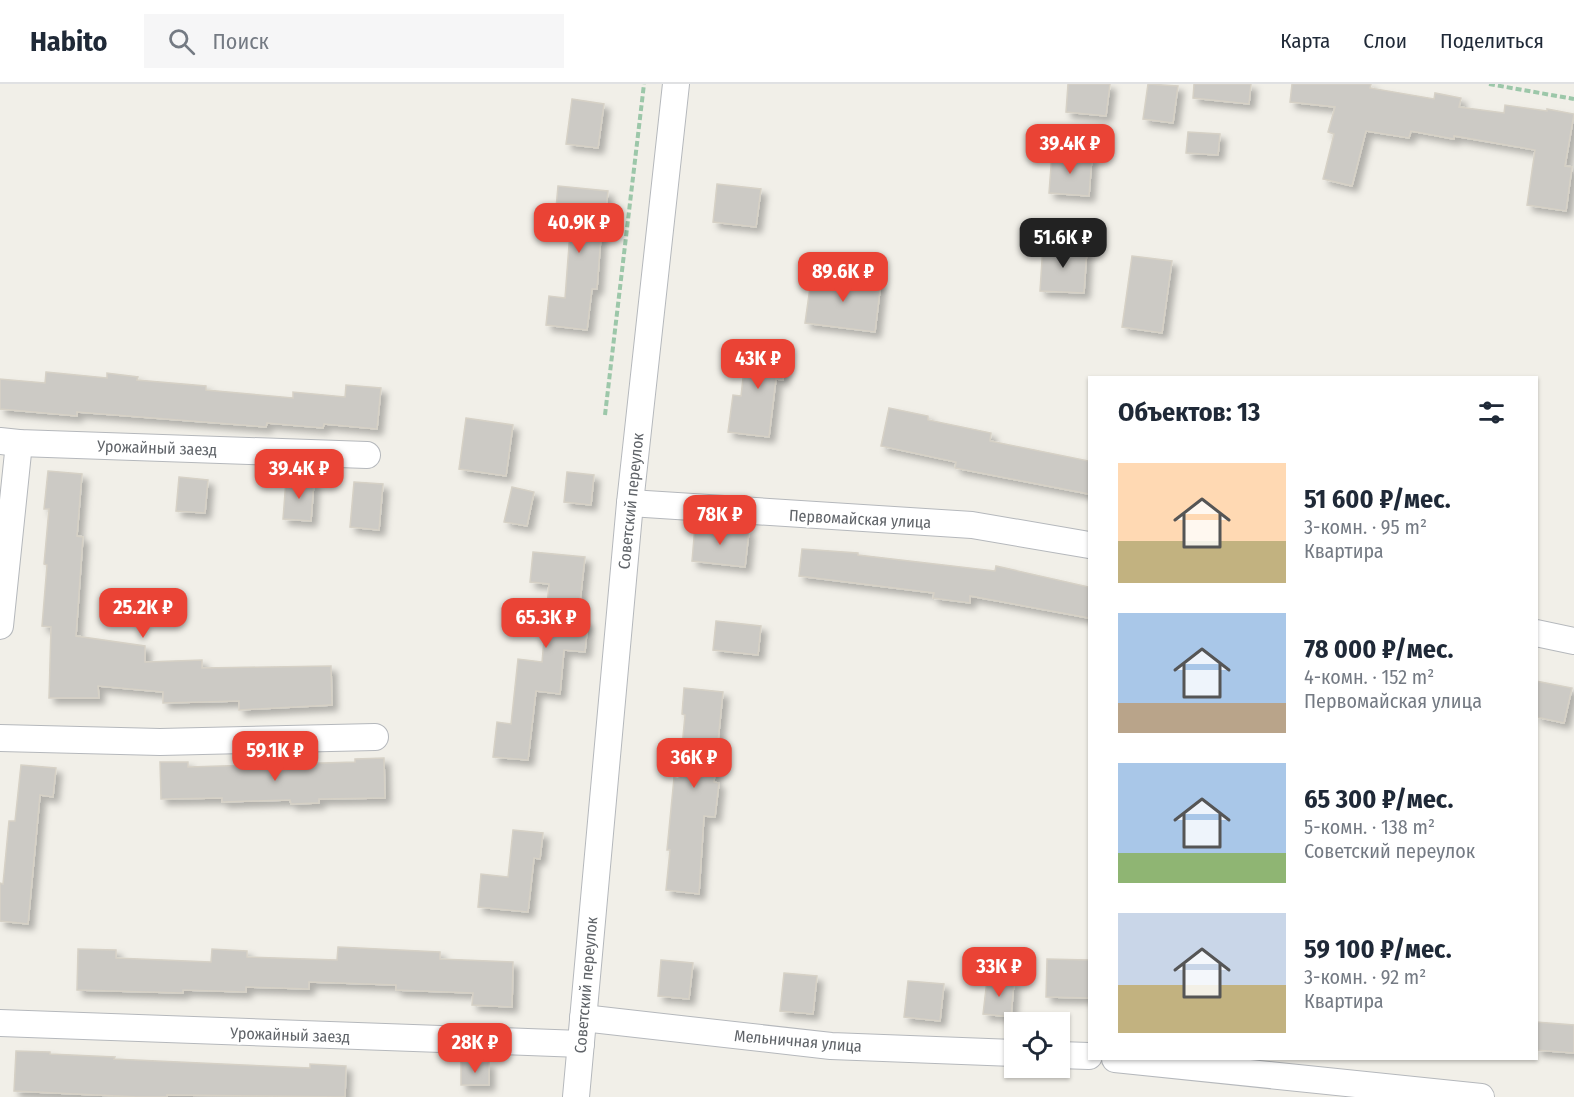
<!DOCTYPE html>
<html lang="ru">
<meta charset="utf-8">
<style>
:root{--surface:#fff;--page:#f6f6f7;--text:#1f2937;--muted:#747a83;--line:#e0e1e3;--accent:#ea4335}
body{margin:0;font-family:"Fira Sans Condensed",sans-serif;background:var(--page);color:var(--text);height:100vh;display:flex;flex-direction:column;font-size:22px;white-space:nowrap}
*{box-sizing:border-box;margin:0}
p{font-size:20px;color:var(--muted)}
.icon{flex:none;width:33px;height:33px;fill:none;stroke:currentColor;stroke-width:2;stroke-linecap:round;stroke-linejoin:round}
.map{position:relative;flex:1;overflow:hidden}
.panel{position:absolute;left:1088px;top:292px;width:450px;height:684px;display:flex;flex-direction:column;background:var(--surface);border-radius:0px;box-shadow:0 2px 4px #0004}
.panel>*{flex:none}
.tools{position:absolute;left:1004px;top:928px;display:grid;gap:12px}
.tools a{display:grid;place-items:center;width:66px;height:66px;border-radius:0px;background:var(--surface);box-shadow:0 2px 4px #0004;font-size:30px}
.price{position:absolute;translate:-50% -51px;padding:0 14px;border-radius:12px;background:var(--accent);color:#fff;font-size:20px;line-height:39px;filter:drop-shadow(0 2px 3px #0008)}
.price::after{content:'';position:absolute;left:50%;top:36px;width:18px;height:14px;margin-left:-9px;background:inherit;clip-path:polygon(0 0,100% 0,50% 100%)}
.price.on{background:#222;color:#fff}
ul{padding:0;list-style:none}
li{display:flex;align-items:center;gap:18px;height:150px;padding:0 30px}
li span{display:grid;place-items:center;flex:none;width:168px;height:120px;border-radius:0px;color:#555}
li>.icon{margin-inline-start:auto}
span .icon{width:72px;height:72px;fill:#fffc;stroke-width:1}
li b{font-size:26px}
h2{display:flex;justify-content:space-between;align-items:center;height:72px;padding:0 30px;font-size:26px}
header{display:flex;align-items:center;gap:36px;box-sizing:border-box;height:84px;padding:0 30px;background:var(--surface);border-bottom:2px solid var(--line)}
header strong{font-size:28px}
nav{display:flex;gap:33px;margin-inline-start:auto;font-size:21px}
.search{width:420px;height:54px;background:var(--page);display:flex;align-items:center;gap:15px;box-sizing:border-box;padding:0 21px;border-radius:0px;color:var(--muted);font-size:22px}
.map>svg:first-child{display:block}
.building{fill:#cccac5;stroke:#d6d1c6;stroke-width:1.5;filter:url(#shadow)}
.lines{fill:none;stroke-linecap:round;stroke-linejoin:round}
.minor-casing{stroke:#b5b8bc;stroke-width:28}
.path{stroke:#9cc7a9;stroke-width:4;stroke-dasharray:6 3;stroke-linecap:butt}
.minor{stroke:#fff;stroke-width:26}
.labels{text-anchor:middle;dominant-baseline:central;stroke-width:5;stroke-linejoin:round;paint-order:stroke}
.street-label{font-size:16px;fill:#5f6368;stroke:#fff}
</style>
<header>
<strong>Habito</strong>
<div class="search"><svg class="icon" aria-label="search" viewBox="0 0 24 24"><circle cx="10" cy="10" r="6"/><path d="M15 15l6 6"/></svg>Поиск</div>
<nav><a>Карта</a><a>Слои</a><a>Поделиться</a></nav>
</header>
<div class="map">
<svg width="1574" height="1013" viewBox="0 0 1574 1013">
<defs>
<filter id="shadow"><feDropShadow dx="5.5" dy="5.5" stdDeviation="3" flood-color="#0004"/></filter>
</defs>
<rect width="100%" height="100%" fill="#f1efe8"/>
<g class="building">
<path d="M1068,0H1110L1106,32L1066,28Z"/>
<path d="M1148,0L1178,2L1173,39L1143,35Z"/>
<path d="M1194,0H1251L1249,20L1193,14Z"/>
<path d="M1292,0H1371L1370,4L1434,15L1435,9L1461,14L1459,23L1504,29L1505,21L1547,27V25L1574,30L1565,82L1572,83L1566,127L1527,121L1535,66L1454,52V55L1411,47L1409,54L1366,47L1352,102L1323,95L1334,50L1328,48L1335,23L1290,18Z"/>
<path d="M572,15L604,20L598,64L566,60Z"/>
<path d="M1188,48L1220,50L1218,71L1186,69Z"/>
<path d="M1052,69L1092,73L1089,112L1049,109Z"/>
<path d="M717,100L761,105L756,143L713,138Z"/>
<path d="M558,102L608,107L603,152H601L597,205H592L587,246L546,241L549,212L565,214L570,148L554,146Z"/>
<path d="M1043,161L1087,164L1084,209L1040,207Z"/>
<path d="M1132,172L1172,177L1162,249L1122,243Z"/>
<path d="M812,189L881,198L875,248L805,239Z"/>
<path d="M747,258L787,263L783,296L776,295L769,353L728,348L733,311L741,312Z"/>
<path d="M46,288L107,294V289L138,293L137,296L206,302V306L293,314V308L345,313L346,301L381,304L377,345L324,340L323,344L267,339L266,343L77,328V332L0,325V295L45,299Z"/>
<path d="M889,324L928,332V336L991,349L990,357L1089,377V410L955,384L956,378L881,362Z"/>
<path d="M466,334L513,341L506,392L459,385Z"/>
<path d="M48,387L82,390L77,452L83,453L76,552L145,562V578L202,576V584L331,582L332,621L239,626V617L163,619V608L98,602L99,614H49L51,543L42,542L47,481L44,480L49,425H44Z"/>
<path d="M567,388L594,391L591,421L564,418Z"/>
<path d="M179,393L208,396L205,429L176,427Z"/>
<path d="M286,396L314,398L311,437L283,435Z"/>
<path d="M354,398L383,400L379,446L350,443Z"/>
<path d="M512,403L534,408L527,442L504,438Z"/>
<path d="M695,442L749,447L745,483L692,477Z"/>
<path d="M802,465L858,469V471L995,487L996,482L1089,503V534L970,512V519L933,514L934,509L799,492Z"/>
<path d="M533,468L585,473L578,536L588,537L585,568L564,566L560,610L536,607L528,676L493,673L497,638L511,640L518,575L542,578L549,500L530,498Z"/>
<path d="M716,537L761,542L758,571L713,566Z"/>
<path d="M1536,597L1572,604L1564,639L1536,633Z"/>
<path d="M684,604L723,608L714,698L719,699L715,733L704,732L699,810L666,806L670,766H667L674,694L679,695L685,631L682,630Z"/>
<path d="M384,674L385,714L319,715V719L291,720L290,716L222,718V714L161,715L160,678H188V683L355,678V675Z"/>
<path d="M21,681L56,684L53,713L40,711L28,840L0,837V799L3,800L9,737H15Z"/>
<path d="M513,746L543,749L540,775L534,774L528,828L478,823L481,790L508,793Z"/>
<path d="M338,863L440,868V875L513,878L512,923L472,921L473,909L396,906V901L309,898V905L246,903V908L183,906V909L77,906L78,865L116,866V874L211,878L212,865L247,867V873L337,876Z"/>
<path d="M1047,875L1089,876V914L1046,913Z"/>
<path d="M661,876L693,879L689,915L658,912Z"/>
<path d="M784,889L817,892L813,930L780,927Z"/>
<path d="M987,896L1014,898L1011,933L983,930Z"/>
<path d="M908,897L944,900L940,937L904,933Z"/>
<path d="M1536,938L1574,941V969L1536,966Z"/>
<path d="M16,967L50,968V970L115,973L114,975L310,984V980L346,982L345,1013L167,1011V1013H138L14,1007Z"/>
<rect x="461" y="978" width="28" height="23"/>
</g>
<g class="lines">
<g class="minor-casing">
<g id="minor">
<path d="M0,357L19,359L367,371"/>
<path d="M630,419L972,441L1089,461"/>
<path d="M0,542L19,359"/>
<path d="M1536,549L1574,557"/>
<path d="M0,654L160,658L375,653"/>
<path d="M583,934L831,962L1014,969"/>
<path d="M0,939L581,960"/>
<path d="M1059,971L1089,972"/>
<path d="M1115,975L1481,1013"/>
<path d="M576,1013L630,419L676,0"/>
</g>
</g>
<g class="path">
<path d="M1489,0L1574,15"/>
<path d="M605,331L644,0"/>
</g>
<use href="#minor" class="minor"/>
</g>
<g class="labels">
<g class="street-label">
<text transform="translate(157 364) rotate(2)">Урожайный заезд</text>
<text transform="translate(631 417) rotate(-84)">Советский переулок</text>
<text transform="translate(860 435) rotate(3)">Первомайская улица</text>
<text transform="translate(586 901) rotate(-85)">Советский переулок</text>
<text transform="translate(290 951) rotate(2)">Урожайный заезд</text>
<text transform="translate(798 957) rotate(5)">Мельничная улица</text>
</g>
</g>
</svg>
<div class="tools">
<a><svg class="icon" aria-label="locate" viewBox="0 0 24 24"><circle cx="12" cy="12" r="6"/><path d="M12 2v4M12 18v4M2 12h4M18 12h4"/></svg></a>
</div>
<b class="price" style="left:1070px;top:91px">39.4K ₽</b>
<b class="price" style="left:579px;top:170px">40.9K ₽</b>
<b class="price on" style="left:1063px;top:185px">51.6K ₽</b>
<b class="price" style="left:843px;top:219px">89.6K ₽</b>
<b class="price" style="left:758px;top:306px">43K ₽</b>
<b class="price" style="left:299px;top:416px">39.4K ₽</b>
<b class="price" style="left:720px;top:462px">78K ₽</b>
<b class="price" style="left:143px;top:555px">25.2K ₽</b>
<b class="price" style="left:546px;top:565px">65.3K ₽</b>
<b class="price" style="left:275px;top:698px">59.1K ₽</b>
<b class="price" style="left:694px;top:705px">36K ₽</b>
<b class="price" style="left:999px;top:914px">33K ₽</b>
<b class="price" style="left:475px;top:990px">28K ₽</b>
<section class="panel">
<h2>Объектов: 13<svg class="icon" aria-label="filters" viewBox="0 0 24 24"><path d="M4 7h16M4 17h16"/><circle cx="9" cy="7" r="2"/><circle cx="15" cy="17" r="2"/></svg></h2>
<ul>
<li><span style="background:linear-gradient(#ffd9b3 65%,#c2b280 0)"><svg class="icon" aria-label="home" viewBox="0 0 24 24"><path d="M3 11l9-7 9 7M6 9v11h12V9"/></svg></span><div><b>51 600 ₽/мес.</b><p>3-комн. · 95 m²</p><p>Квартира</p></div></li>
<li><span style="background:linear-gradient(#a9c7e8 75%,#b9a48a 0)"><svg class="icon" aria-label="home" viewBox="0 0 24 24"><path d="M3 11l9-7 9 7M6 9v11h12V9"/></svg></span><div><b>78 000 ₽/мес.</b><p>4-комн. · 152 m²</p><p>Первомайская улица</p></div></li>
<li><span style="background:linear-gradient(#a9c7e8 75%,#8fb573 0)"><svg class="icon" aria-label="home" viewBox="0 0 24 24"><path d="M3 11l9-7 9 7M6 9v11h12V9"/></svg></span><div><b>65 300 ₽/мес.</b><p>5-комн. · 138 m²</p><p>Советский переулок</p></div></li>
<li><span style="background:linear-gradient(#c9d6e8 60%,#c2b280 0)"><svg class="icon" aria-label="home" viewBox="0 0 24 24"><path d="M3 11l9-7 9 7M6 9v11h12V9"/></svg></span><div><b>59 100 ₽/мес.</b><p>3-комн. · 92 m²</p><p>Квартира</p></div></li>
</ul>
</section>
</div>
